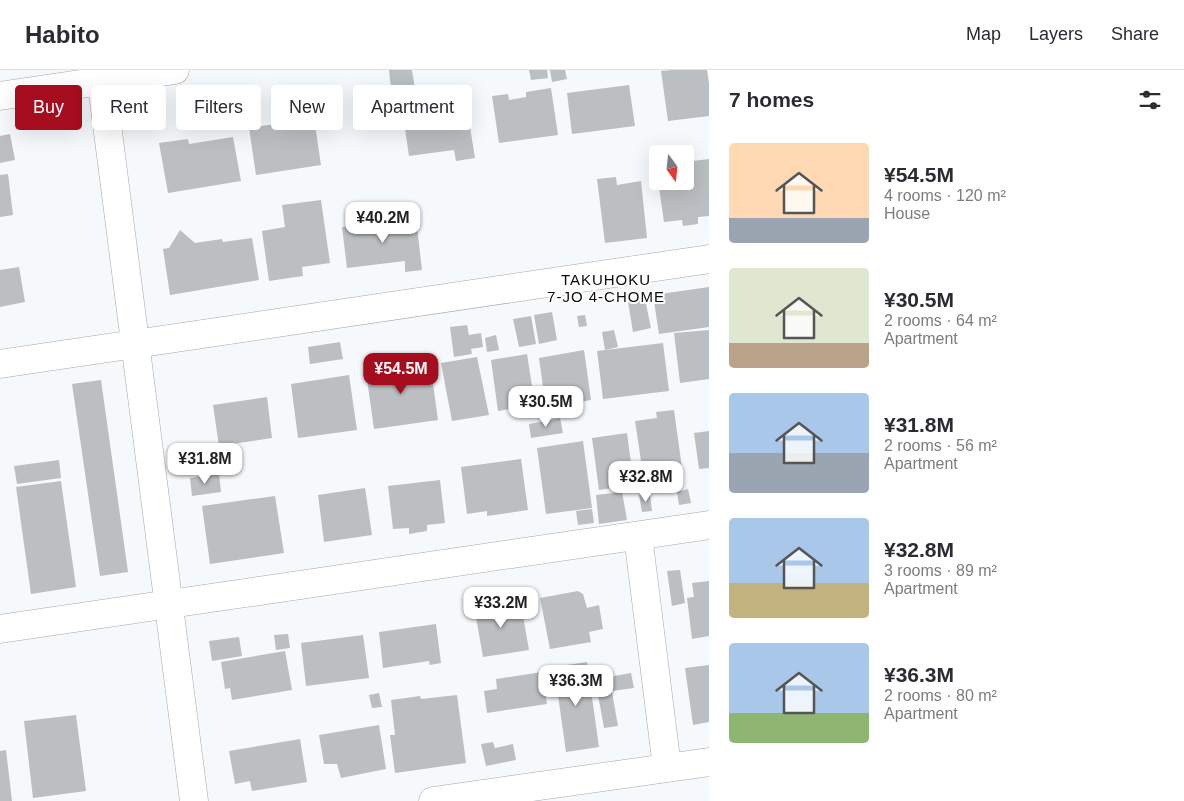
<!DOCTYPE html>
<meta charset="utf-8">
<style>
:root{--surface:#fff;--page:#f7f7f7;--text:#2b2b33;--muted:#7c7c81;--line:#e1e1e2;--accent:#a50c1e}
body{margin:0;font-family:Arial,sans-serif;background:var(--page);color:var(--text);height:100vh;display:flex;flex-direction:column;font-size:19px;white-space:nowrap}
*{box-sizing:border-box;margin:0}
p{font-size:16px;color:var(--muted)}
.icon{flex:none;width:28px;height:28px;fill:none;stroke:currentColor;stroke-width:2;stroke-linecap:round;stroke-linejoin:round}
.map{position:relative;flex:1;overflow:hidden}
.sheet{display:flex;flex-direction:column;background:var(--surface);width:475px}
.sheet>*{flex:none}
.guide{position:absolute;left:15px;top:15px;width:475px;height:45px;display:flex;gap:10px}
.needle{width:32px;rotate:165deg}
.fabs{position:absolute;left:649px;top:75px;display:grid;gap:10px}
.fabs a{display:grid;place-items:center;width:45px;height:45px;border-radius:5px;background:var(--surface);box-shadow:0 5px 20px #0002;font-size:25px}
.price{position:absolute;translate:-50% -42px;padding:0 11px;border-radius:10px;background:#fff;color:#222;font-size:16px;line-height:32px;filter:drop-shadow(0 1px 2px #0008)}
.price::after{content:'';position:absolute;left:50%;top:30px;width:15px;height:11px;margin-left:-8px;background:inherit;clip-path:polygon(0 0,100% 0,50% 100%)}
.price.active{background:var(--accent);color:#fff}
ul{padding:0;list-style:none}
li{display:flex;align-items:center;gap:15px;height:125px;padding:0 20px}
li span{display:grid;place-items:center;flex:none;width:140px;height:100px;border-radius:5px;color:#555}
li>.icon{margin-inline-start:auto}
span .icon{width:60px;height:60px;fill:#fffc;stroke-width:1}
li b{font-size:21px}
h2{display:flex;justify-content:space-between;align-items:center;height:60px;padding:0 20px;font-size:21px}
.tag{padding:0 18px;border-radius:5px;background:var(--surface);box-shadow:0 5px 20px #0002;font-size:18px;line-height:45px}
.tag.active{background:var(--accent);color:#fff}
header{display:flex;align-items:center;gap:30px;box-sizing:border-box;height:70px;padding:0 25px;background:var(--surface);border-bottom:1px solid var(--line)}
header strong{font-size:24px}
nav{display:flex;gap:28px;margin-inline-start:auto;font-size:18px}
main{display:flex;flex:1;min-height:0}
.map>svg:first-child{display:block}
.building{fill:#bbbfc1}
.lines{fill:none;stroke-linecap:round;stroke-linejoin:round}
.minor-casing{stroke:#a4a7a9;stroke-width:29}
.tertiary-casing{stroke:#a4a7a9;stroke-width:29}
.minor{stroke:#fff;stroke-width:28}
.tertiary{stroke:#fff;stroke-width:28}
.labels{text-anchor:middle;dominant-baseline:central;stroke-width:4;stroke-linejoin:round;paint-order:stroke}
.neighbourhood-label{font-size:15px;letter-spacing:1px;fill:#0b0c0d;stroke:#fff}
</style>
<header>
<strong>Habito</strong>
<nav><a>Map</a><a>Layers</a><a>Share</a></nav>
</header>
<main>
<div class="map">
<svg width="709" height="731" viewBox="0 0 709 731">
<rect width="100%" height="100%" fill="#f6f9fc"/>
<g class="building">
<path d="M389,0H412L416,25L392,28Z"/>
<path d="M529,0H547L548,8L531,10Z"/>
<path d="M550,0H565L567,9L552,12Z"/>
<path d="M672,0H707L709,14V46L668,51L661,1Z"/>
<path d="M629,15L635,56L572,64L567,23Z"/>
<path d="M253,16L258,48L244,50L238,19Z"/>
<path d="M551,18L558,65L499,73L492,26L508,24L509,30L526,27V22Z"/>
<path d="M466,32L475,88L456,91L454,80L409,86L402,38L423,35L424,38Z"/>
<path d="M314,48L321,95L256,105L249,58Z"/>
<path d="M10,64L15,90L0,93V66Z"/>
<path d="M233,67L241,111L168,123L159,73L188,69L189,74Z"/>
<path d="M709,89V146L698,147V154L683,156L682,150L664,152L658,111H685V92Z"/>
<path d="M8,104L13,145L0,147V105Z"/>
<path d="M616,107L617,115L641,111L647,168L605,173L597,109Z"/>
<path d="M321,130L330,193L302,197L303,206L269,211L262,161L285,157L282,135Z"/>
<path d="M416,148L422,200L405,202V191L347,198L342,157Z"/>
<path d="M180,160L195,173L222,169L223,172L252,168L259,210L170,225L163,179L169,178Z"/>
<path d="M19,197L25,232L0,237V200Z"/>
<path d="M709,217V257L659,264L653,225Z"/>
<path d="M645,229L651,258L633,262L628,232Z"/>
<path d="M552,242L557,270L539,274L534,245Z"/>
<path d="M585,245L587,256L579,257L577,246Z"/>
<path d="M531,246L536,274L519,277L513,249Z"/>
<path d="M467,255L469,265L481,263L483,277L471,279L472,284L454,287L450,257Z"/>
<path d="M614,260L618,277L605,280L602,262Z"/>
<path d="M709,260V309L680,313L674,263Z"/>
<path d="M496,265L499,280L487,282L485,268Z"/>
<path d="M340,272L343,289L310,294L308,277Z"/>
<path d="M663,273L669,321L603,329L597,281Z"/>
<path d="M584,280L591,330L546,338L539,288Z"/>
<path d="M527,284L535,335L498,341L491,290Z"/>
<path d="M477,287L489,345L452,351L441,293Z"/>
<path d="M386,292V298L430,292L438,350L374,359L365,295Z"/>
<path d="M349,305L357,360L298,368L291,314Z"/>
<path d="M101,310L128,502L100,506L72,314Z"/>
<path d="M267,327L272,368L219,376L213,335Z"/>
<path d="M674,340L683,405L644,411L635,351L657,348L656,342Z"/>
<path d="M560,348L563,363L531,368L529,354Z"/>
<path d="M709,361V398L699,399L694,363Z"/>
<path d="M627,363L634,415L599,420L592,368Z"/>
<path d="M583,371L592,438L546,444L537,378Z"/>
<path d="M521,389L528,440L487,446V441L467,444L461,397Z"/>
<path d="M59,390L61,408L17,414L14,396Z"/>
<path d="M219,404L221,422L192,426L190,408Z"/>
<path d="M440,410L445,453L427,455V461L409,464V458L393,459L388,416Z"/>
<path d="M61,411L76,517L31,524L16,417Z"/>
<path d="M365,418L372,465L324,472L318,425Z"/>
<path d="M688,419L691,433L679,435L677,422Z"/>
<path d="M622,422L627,450L599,454L596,425Z"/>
<path d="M650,424L652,441L642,442L639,425Z"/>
<path d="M275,426L284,483L210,494L202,436Z"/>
<path d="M592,439L594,453L578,455L576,441Z"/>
<path d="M680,500L685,533L672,536L667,501Z"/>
<path d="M709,511V566L692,569L687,528L694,527L692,513Z"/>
<path d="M578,521L583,524L587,538L599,535L603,559L589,562L591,572L550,579L540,528Z"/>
<path d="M506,530L507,536L521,534L529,580L483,587L474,536Z"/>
<path d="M436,554L441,593L430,595L429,591L383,598L379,562Z"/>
<path d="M288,564L290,578L276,580L274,565Z"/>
<path d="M363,565L369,608L306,616L301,573Z"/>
<path d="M239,567L242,586L212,591L209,571Z"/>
<path d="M285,581L292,620L232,630L230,618L225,619L221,592Z"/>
<path d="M587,592L599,677L566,682L554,597Z"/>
<path d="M709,595V652L693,655L685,598Z"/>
<path d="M542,602L547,634L487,643L484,621L497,619L496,609Z"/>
<path d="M631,603L634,618L605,622L603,608Z"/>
<path d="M612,622L618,656L604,658L598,625Z"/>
<path d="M379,623L382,637L372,638L369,625Z"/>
<path d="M457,625L466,693L395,703L390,665H395L391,630L420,626L421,629Z"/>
<path d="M76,645L86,721L33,728L24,651Z"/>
<path d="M379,655L386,699L341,708L337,694H324L319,665Z"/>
<path d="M300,669L307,712L252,721L250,711L235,714L229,681Z"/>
<path d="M493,672L495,678L513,674L516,690L486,696L481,674Z"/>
<path d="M6,680L12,731H0V681Z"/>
</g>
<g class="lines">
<g class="minor-casing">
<g id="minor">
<path d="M0,26L175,0"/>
<path d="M0,294L709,189"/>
<path d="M638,466L667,697"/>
<path d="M0,559L709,455"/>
<path d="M433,731L709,692"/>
</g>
</g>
<g class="tertiary-casing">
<path id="tertiary" d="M100,0L194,731"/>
</g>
<use href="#minor" class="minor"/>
<use href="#tertiary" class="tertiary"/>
</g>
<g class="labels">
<g class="neighbourhood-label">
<text x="606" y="209">TAKUHOKU<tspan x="606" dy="17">7-JO 4-CHOME</tspan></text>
</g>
</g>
</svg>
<div class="fabs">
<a><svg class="needle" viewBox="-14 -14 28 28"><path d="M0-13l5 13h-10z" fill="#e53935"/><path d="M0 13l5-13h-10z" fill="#7c7c81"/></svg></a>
</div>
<b class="price" style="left:383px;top:174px">¥40.2M</b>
<b class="price active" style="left:401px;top:325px">¥54.5M</b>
<b class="price" style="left:546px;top:358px">¥30.5M</b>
<b class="price" style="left:205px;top:415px">¥31.8M</b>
<b class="price" style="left:646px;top:433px">¥32.8M</b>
<b class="price" style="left:501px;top:559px">¥33.2M</b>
<b class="price" style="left:576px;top:637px">¥36.3M</b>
<div class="guide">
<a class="tag active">Buy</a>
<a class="tag">Rent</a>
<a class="tag">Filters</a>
<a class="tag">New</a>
<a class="tag">Apartment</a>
</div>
</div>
<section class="sheet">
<h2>7 homes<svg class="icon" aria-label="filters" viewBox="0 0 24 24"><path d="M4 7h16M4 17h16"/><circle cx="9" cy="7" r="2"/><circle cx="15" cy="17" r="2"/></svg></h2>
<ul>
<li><span style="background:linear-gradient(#ffd9b3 75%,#9aa5b1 0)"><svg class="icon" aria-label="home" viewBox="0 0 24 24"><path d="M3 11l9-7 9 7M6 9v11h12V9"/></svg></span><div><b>¥54.5M</b><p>4 rooms · 120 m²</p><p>House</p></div></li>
<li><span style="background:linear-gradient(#dfe7d0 75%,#b9a48a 0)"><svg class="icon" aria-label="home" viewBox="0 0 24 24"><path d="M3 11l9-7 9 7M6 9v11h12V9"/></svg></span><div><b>¥30.5M</b><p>2 rooms · 64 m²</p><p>Apartment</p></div></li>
<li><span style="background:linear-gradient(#a9c7e8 60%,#9aa5b1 0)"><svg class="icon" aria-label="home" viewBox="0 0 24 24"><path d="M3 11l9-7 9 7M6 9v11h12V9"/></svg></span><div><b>¥31.8M</b><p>2 rooms · 56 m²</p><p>Apartment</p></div></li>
<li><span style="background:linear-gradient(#a9c7e8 65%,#c2b280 0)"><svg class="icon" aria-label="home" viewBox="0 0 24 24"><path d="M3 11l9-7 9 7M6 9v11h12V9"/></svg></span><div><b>¥32.8M</b><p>3 rooms · 89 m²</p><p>Apartment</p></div></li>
<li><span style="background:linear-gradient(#a9c7e8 70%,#8fb573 0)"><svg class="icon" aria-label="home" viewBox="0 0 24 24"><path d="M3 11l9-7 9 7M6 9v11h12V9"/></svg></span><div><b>¥36.3M</b><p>2 rooms · 80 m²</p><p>Apartment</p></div></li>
</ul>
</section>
</main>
